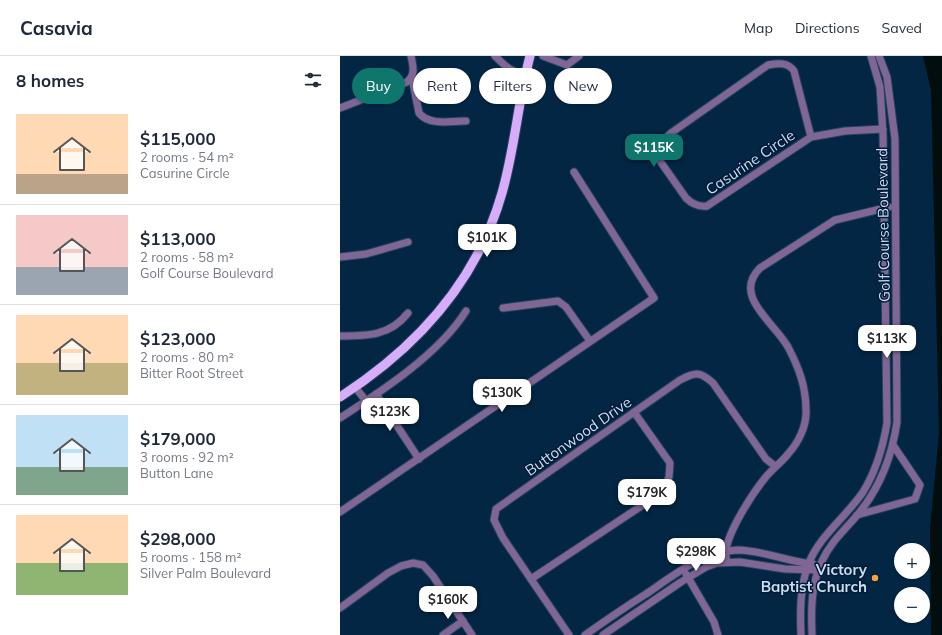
<!DOCTYPE html>
<meta charset="utf-8">
<style>
:root{--surface:#fff;--page:#f2f2f3;--text:#1f2937;--muted:#747a83;--line:#e0e1e3;--accent:#0f766e}
body{margin:0;font-family:Mulish,sans-serif;background:var(--page);color:var(--text);height:100vh;display:flex;flex-direction:column;font-size:15px;white-space:nowrap}
*{box-sizing:border-box;margin:0}
p{font-size:13px;color:var(--muted)}
.icon{flex:none;width:22px;height:22px;fill:none;stroke:currentColor;stroke-width:2;stroke-linecap:round;stroke-linejoin:round}
.map{position:relative;flex:1;overflow:hidden}
.panel{display:flex;flex-direction:column;background:var(--surface);width:340px}
.panel>*{flex:none}
.guide{position:absolute;left:12px;top:12px;width:380px;height:36px;display:flex;gap:8px}
.fabs{position:absolute;left:554px;top:487px;display:grid;gap:8px}
.fabs a{display:grid;place-items:center;width:36px;height:36px;border-radius:50%;background:var(--surface);box-shadow:0 1px 3px #0004;font-size:20px}
.price{position:absolute;translate:-50% -34px;padding:0 9px;border-radius:8px;background:#fff;color:#222;font-size:13px;line-height:26px;filter:drop-shadow(0 1px 2px #0008)}
.price::after{content:'';position:absolute;left:50%;top:24px;width:12px;height:9px;margin-left:-6px;background:inherit;clip-path:polygon(0 0,100% 0,50% 100%)}
.price.current{background:var(--accent);color:#fff}
ul{padding:0;list-style:none}
li{display:flex;align-items:center;gap:12px;height:100px;padding:0 16px}
li+li{border-top:1px solid var(--line)}
li span{display:grid;place-items:center;flex:none;width:112px;height:80px;border-radius:0px;color:#555}
li>.icon{margin-inline-start:auto}
span .icon{width:48px;height:48px;fill:#fffc;stroke-width:1}
li b{font-size:17px}
h2{display:flex;justify-content:space-between;align-items:center;height:48px;padding:0 16px;font-size:17px}
.chip{padding:0 14px;border-radius:18px;background:var(--surface);box-shadow:0 1px 3px #0004;font-size:14px;line-height:36px}
.chip.current{background:var(--accent);color:#fff}
header{display:flex;align-items:center;gap:24px;box-sizing:border-box;height:56px;padding:0 20px;background:var(--surface);border-bottom:1px solid var(--line)}
header strong{font-size:19px}
nav{display:flex;gap:22px;margin-inline-start:auto;font-size:14px}
main{display:flex;flex:1;min-height:0}
.map>svg:first-child{display:block}
.water{fill:#020e0d}
.lines{fill:none;stroke-linecap:round;stroke-linejoin:round}
.minor-casing{stroke:#234360;stroke-width:9}
.major-casing{stroke:#234360;stroke-width:11}
.minor{stroke:#806694;stroke-width:7}
.major{stroke:#d7adfa;stroke-width:9}
.poi-dot{fill:#f2a541;stroke:#001c39;stroke-width:1.5}
.labels{text-anchor:middle;dominant-baseline:central;stroke-width:3;stroke-linejoin:round;paint-order:stroke}
.street-label{font-size:15px;fill:#c9dcf0;stroke:#001c39}
.poi-label{font-size:15px;font-weight:bold;fill:#c9dcf0;stroke:#001c39;text-anchor:end}
</style>
<header>
<strong>Casavia</strong>
<nav><a>Map</a><a>Directions</a><a>Saved</a></nav>
</header>
<main>
<section class="panel">
<h2>8 homes<svg class="icon" aria-label="filters" viewBox="0 0 24 24"><path d="M4 7h16M4 17h16"/><circle cx="9" cy="7" r="2"/><circle cx="15" cy="17" r="2"/></svg></h2>
<ul>
<li><span style="background:linear-gradient(#ffd9b3 75%,#b9a48a 0)"><svg class="icon" aria-label="home" viewBox="0 0 24 24"><path d="M3 11l9-7 9 7M6 9v11h12V9"/></svg></span><div><b>$115,000</b><p>2 rooms · 54 m²</p><p>Casurine Circle</p></div></li>
<li><span style="background:linear-gradient(#f6c9c9 65%,#9aa5b1 0)"><svg class="icon" aria-label="home" viewBox="0 0 24 24"><path d="M3 11l9-7 9 7M6 9v11h12V9"/></svg></span><div><b>$113,000</b><p>2 rooms · 58 m²</p><p>Golf Course Boulevard</p></div></li>
<li><span style="background:linear-gradient(#ffd9b3 60%,#c2b280 0)"><svg class="icon" aria-label="home" viewBox="0 0 24 24"><path d="M3 11l9-7 9 7M6 9v11h12V9"/></svg></span><div><b>$123,000</b><p>2 rooms · 80 m²</p><p>Bitter Root Street</p></div></li>
<li><span style="background:linear-gradient(#bfe0f5 65%,#7fa58c 0)"><svg class="icon" aria-label="home" viewBox="0 0 24 24"><path d="M3 11l9-7 9 7M6 9v11h12V9"/></svg></span><div><b>$179,000</b><p>3 rooms · 92 m²</p><p>Button Lane</p></div></li>
<li><span style="background:linear-gradient(#ffd9b3 60%,#8fb573 0)"><svg class="icon" aria-label="home" viewBox="0 0 24 24"><path d="M3 11l9-7 9 7M6 9v11h12V9"/></svg></span><div><b>$298,000</b><p>5 rooms · 158 m²</p><p>Silver Palm Boulevard</p></div></li>
</ul>
</section>
<div class="map">
<svg width="602" height="579" viewBox="0 0 602 579">
<rect width="100%" height="100%" fill="#032644"/>
<path class="water" d="M583,0H602V579H591L590,472L599,377L591,34Z"/>
<g class="lines">
<g class="minor-casing">
<g id="minor">
<path d="M155,0C166,11 170,15 185,19"/>
<path d="M203,0L227,9L239,0"/>
<path d="M72,22L79,57C89,70 111,65 126,65"/>
<path d="M0,52L67,26C76,18 73,10 71,0"/>
<path d="M471,81L454,15C448,6 438,7 428,9L331,77C322,84 317,92 320,105L346,142C352,148 358,151 367,150L471,81L505,75L543,73"/>
<path d="M0,201L26,198L68,186"/>
<path d="M163,252L218,245L226,251L250,285"/>
<path d="M0,280C27,280 50,280 68,257"/>
<path d="M15,331L26,345"/>
<path d="M36,338L79,403"/>
<path d="M0,362C42,335 99,298 126,255"/>
<path d="M0,456L314,242L234,116"/>
<path d="M517,459L575,443L580,429L553,389"/>
<path d="M387,506C386,502 385,498 386,494C389,474 412,438 425,422C432,413 441,407 448,398C458,387 467,370 466,354C466,331 459,312 448,291C434,266 392,240 420,212L495,164L549,151"/>
<path d="M346,518L374,566L378,579"/>
<path d="M191,523L324,435L329,421L330,407L294,356"/>
<path d="M0,552L48,517L61,510L73,507L83,509L93,520L132,579"/>
<path d="M103,579L123,565"/>
<path d="M229,579L163,482L154,464L156,453L340,324C355,316 360,315 373,327L426,403L435,410"/>
<path d="M245,579C265,565 285,551 306,538C334,519 363,495 398,494C421,494 449,506 473,508"/>
<path d="M263,579L341,526L366,511L377,507L400,506L445,513L478,514"/>
<path d="M461,579C460,555 460,532 468,509C479,480 506,461 523,436C536,415 543,391 547,367L543,78L540,31L531,0"/>
<path d="M472,579C471,553 471,528 482,505C491,485 506,473 519,457C541,430 552,400 557,366L555,83L547,21L539,0"/>
</g>
</g>
<g class="major-casing">
<path id="major" d="M0,341C76,292 137,225 162,137C175,92 178,45 190,0"/>
</g>
<use href="#minor" class="minor"/>
<use href="#major" class="major"/>
</g>
<circle class="poi-dot" cx="535" cy="522" r="4"/>
<g class="labels">
<g class="street-label">
<text transform="translate(410 106) rotate(-34)">Casurine Circle</text>
<text transform="translate(543 169) rotate(-91)">Golf Course Boulevard</text>
<text transform="translate(238 380) rotate(-35)">Buttonwood Drive</text>
</g>
<g class="poi-label">
<text x="527" y="513">Victory<tspan x="527" dy="17">Baptist Church</tspan></text>
</g>
</g>
</svg>
<div class="fabs">
<a>+</a>
<a>−</a>
</div>
<b class="price current" style="left:314px;top:112px">$115K</b>
<b class="price" style="left:147px;top:202px">$101K</b>
<b class="price" style="left:547px;top:303px">$113K</b>
<b class="price" style="left:162px;top:357px">$130K</b>
<b class="price" style="left:50px;top:376px">$123K</b>
<b class="price" style="left:307px;top:457px">$179K</b>
<b class="price" style="left:356px;top:516px">$298K</b>
<b class="price" style="left:108px;top:564px">$160K</b>
<div class="guide">
<a class="chip current">Buy</a>
<a class="chip">Rent</a>
<a class="chip">Filters</a>
<a class="chip">New</a>
</div>
</div>
</main>
